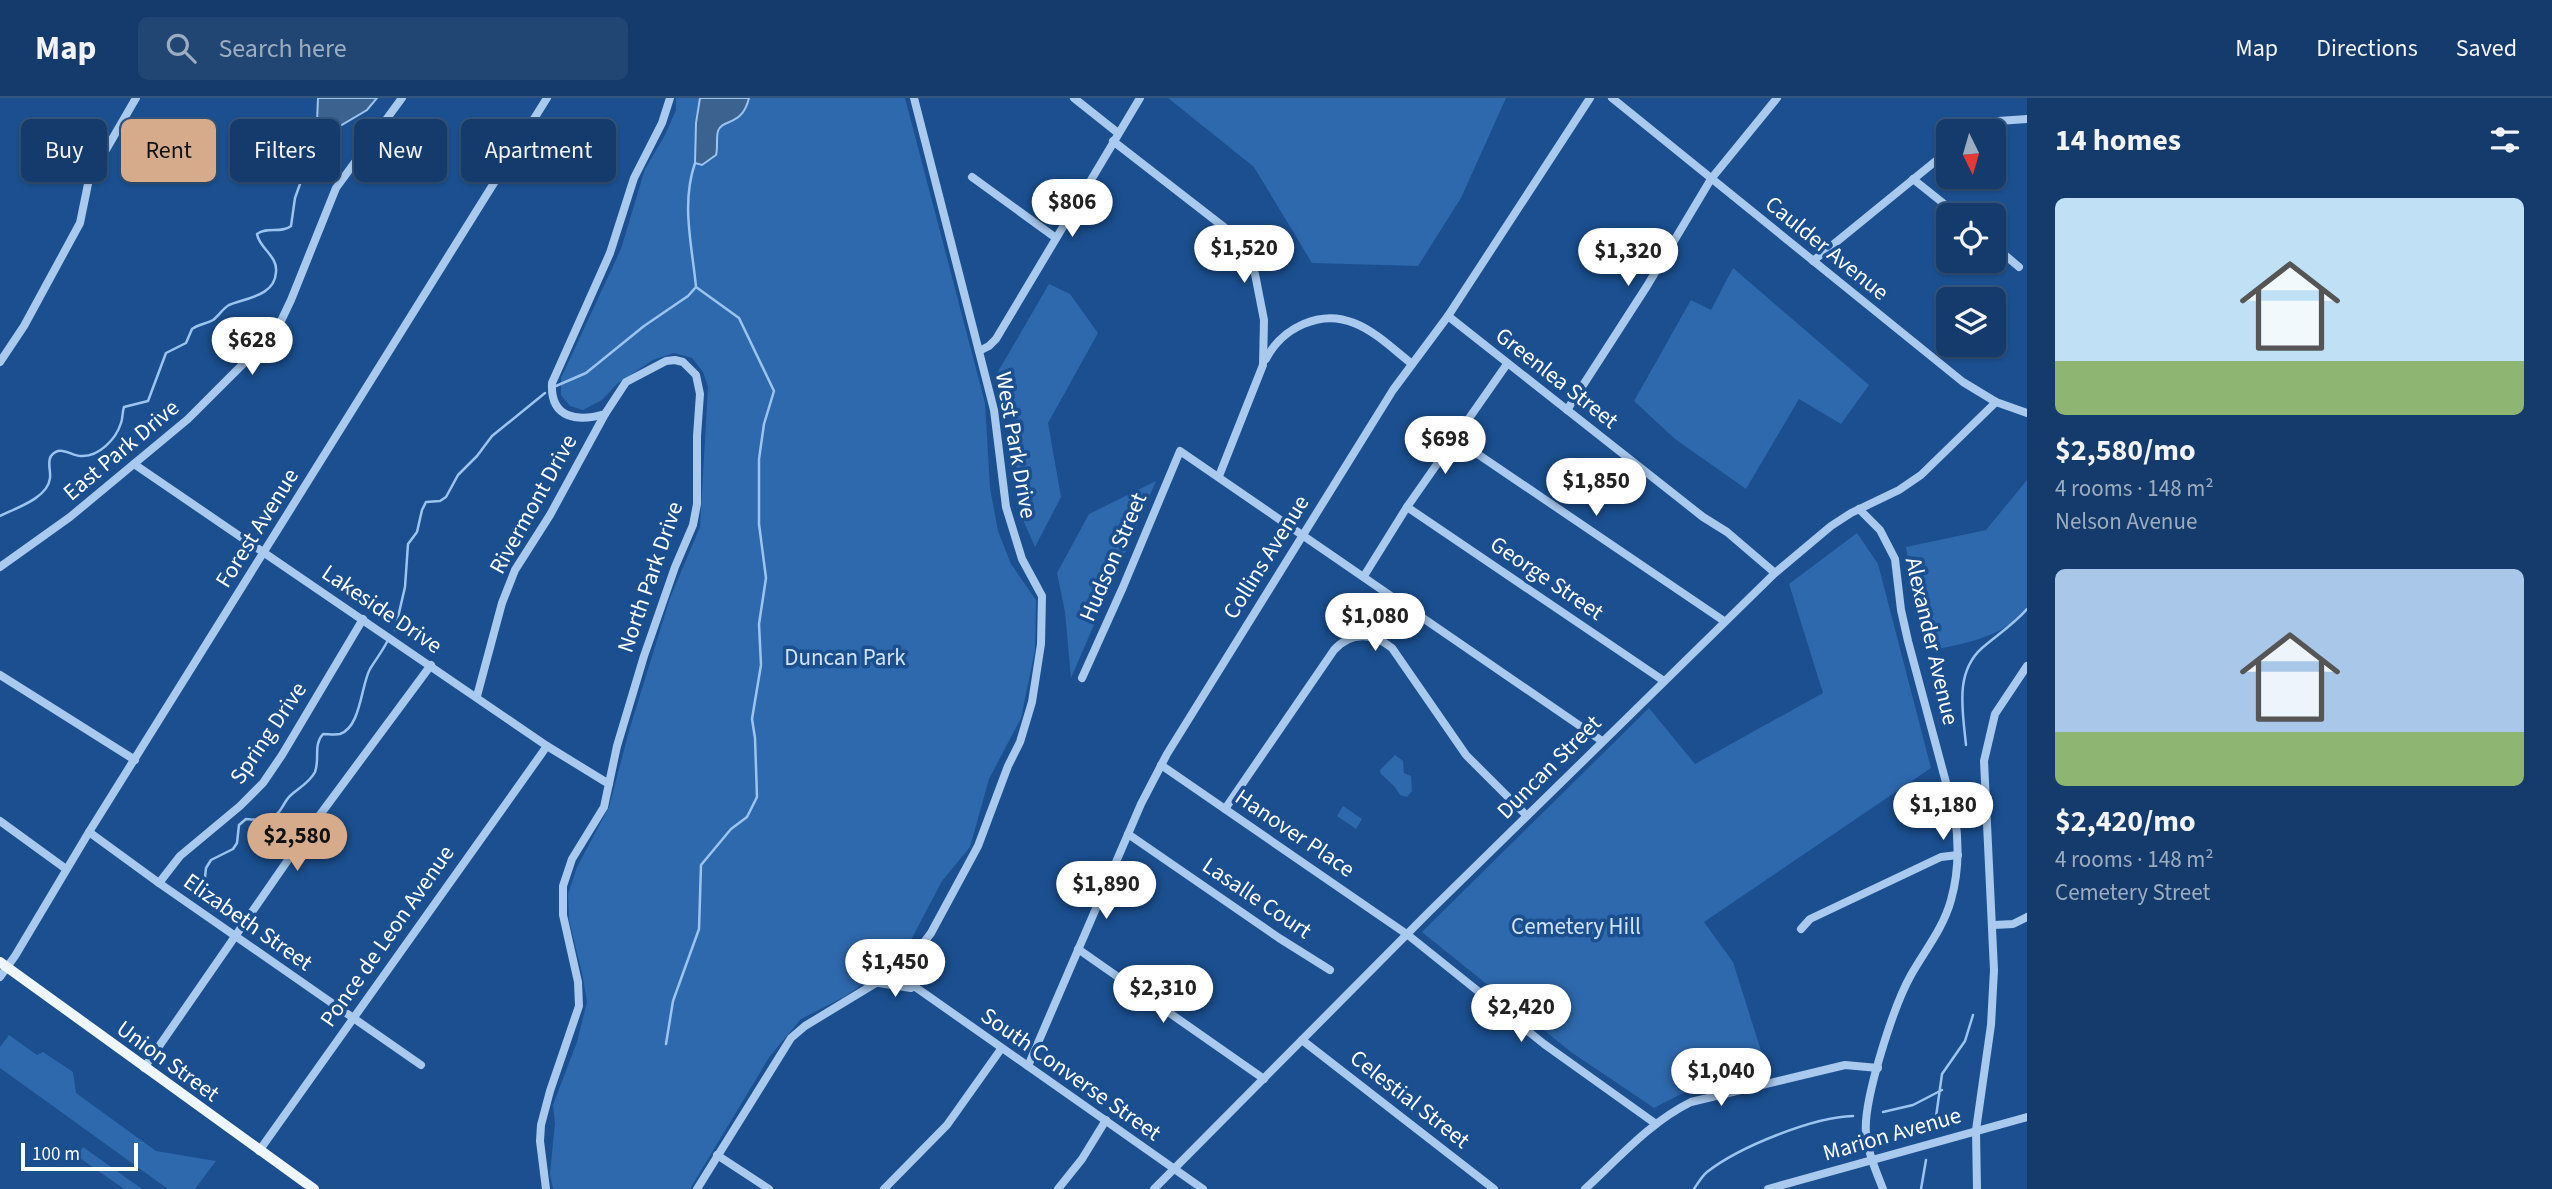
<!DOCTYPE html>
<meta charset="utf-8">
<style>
:root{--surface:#143b6b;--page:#214673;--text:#f1f3f6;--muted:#9dadc1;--line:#33557e;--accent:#d6ab8b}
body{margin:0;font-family:"Source Sans 3",sans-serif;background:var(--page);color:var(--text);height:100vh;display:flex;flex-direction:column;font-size:26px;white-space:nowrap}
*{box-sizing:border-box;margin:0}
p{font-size:23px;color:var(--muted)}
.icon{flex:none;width:38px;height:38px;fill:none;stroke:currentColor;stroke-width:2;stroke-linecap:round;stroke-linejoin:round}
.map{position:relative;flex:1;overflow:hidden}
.sheet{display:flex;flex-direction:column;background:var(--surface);width:525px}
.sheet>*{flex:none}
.top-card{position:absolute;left:21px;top:21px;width:665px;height:63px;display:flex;gap:14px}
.needle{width:46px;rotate:175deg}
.controls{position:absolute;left:1936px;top:21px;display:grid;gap:14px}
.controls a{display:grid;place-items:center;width:70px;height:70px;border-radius:10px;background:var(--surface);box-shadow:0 2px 5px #0004,0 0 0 2px var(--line);font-size:35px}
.scale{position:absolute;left:21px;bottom:18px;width:117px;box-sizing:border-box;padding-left:7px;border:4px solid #fff;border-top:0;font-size:19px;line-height:24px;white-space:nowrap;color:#fff;-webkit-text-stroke:5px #1b4f8f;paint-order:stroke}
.price{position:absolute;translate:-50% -60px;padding:0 16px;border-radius:24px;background:#fff;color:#222;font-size:23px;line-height:46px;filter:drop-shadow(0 2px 4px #0008)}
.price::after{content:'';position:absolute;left:50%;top:42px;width:21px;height:16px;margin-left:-10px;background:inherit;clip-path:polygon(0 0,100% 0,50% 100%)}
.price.on{background:var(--accent);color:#111}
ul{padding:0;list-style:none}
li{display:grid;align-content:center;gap:14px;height:371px;padding:0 28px}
li span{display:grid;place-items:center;height:217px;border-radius:10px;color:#555}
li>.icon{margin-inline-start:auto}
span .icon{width:126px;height:126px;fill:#fffc;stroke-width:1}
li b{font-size:30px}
h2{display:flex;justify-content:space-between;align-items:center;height:84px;padding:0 28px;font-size:30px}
.chip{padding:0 24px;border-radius:10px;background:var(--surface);box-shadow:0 2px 5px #0004,0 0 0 2px var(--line);font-size:24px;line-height:63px}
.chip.on{background:var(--accent);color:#111}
header{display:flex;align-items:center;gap:42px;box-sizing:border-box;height:98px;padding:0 35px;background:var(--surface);border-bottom:2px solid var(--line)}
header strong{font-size:33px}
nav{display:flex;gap:38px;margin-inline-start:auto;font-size:24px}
.search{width:490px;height:63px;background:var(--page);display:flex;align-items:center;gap:18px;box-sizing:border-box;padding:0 24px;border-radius:10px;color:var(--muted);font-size:26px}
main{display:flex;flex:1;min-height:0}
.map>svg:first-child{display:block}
.green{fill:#2e69ad}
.water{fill:#3c6290;stroke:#9cc4f0;stroke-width:2}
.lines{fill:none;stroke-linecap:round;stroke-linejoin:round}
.stream{stroke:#9cc4f0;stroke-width:2.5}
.minor{stroke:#a9c9ee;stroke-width:8}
.major{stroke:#f0f6ff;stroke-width:10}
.labels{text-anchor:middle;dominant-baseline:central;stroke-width:7;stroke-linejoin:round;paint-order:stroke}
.street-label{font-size:23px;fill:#fff;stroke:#1b4f8f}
.park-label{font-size:23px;fill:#cfe3fa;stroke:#1b4f8f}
</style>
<header>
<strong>Map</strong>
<div class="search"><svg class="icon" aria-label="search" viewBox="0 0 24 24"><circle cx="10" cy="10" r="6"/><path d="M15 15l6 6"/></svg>Search here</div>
<nav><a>Map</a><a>Directions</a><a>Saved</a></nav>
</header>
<main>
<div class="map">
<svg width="2027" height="1091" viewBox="0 0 2027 1091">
<rect width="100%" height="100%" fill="#1b4f8f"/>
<g class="green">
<path d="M676,0H905L985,305L990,390L998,433L1011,466L1036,502L1035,552L1021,620L989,681L970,749L942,783L912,840L889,868L844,899L801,921L770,958L690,1091H553L550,1076L555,1025L553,1007L577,944L587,904L582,875L569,822L568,796L577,769L609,709L629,633L670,500L700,429L708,289L703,274L692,260L674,255L653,262L617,286L602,302L583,312L570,308L561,297V280L621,151L645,71L665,37L676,12Z"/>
<path d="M1168,0H1506L1461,100L1418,168L1312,165L1254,69Z"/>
<path d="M1733,170L1869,287L1841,326L1799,301L1746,391L1675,341L1634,303L1691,202L1711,212Z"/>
<path d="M1049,186L1070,196L1098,235L1048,325L1061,399L1035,449L1019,413L1014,330L996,277Z"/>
<path d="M2027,382V511C2002,540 1963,546 1927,553L1919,526L1906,449L1986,432Z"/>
<path d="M1156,383L1071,580L1065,514L1057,475L1089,416Z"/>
<path d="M1857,435L1878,466L1931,670L1704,824L1733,864L1768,975L1681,996L1654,1010L1571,954L1422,834L1649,610L1695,666L1823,595L1789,486Z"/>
<path d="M1395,657L1403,663L1404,675L1411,678L1412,693L1407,699L1400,697L1395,689L1381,676L1380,672Z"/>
<path d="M1343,708L1362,721L1356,731L1337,718Z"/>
<path d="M9,937L37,957L43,954L73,974L76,995L156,1053L216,1063L195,1091H168L0,970V949Z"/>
<path d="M83,1049L142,1091H124L77,1058Z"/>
</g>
<g class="water">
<path d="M318,0H377L367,12L328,35L320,31L317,24Z"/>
<path d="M700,0H749C742,29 723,20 718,33C716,39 718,50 716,57L702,67L695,65L696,25Z"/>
</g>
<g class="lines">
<g class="stream">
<path d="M556,288L586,275L644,228L688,198L696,189C692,147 681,106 695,65"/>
<path d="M0,418C16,410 48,400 50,380C51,373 47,364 51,358C60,346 71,358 81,358C99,359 116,341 121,325C123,320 122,315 124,309L148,303L166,255L186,245L192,231C199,226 206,226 213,222C219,218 222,211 229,207C246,200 275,198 276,174C278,158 259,150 257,136C267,128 281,136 291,128L295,100L320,30"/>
<path d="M395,532L405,489L408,446L417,434L422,412L426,404L440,403L446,399L458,377L477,358L492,338L545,295"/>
<path d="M1966,647C1963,614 1954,575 1982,550C1997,537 2014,526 2027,511"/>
<path d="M204,789L206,770L211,762L233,751L237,745L239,727L246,721C257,722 270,723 278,715C283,710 285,702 291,697C299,690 310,684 315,674C320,661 313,647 323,636C328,636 335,637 340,636C361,629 361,587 370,571C376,561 382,554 388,542"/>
<path d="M666,946L673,903L699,831L701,767L731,731L747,719L757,699L755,640L752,621L761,567L759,526L766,480L759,426V361L764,326L774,293L739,220L696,189"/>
<path d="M1883,1014L1913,1007L1942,992"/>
<path d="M1935,1026L1942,976L1965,943L1973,917"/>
<path d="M1694,1091C1698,1085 1702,1078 1707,1074C1739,1049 1813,1019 1853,1018"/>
<path d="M1921,1091L1926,1062"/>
</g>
<g class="minor">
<path d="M1074,0L1118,35"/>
<path d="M1612,0L1963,284L1996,304L2027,315"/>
<path d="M1971,33L1984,24L2027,21"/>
<path d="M1113,43L1229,133L1246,157L1255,176L1264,222L1263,267L1219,378"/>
<path d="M972,79L1056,140"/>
<path d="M1913,81L1958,117"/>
<path d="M1993,147L2019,169"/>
<path d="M1813,163L1948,53"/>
<path d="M1448,218L1703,419L1727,434L1775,475"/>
<path d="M979,253L989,248L996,241L1140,0"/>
<path d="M1266,261C1282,230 1320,211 1354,225C1375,233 1394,252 1412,266"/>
<path d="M0,264L24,228L80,125L89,81L136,0"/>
<path d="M1567,312L1647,188L1711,81L1777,0"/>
<path d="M1454,340L1724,523"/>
<path d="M134,366L547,648L609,686"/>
<path d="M1407,409L1664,583"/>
<path d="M1859,411L1880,432L1895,461L1901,512L1908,543L1955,718C1959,746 1959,774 1951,802C1943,831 1925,852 1911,877C1894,907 1863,1002 1866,1035C1868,1055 1876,1073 1883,1091"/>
<path d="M0,469L70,419L188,321L268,241L281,223L291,202L336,90L402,0"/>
<path d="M1364,478L1407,409L1507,266"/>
<path d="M0,577L135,662"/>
<path d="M1082,580L1123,489L1180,353L1602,643"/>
<path d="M477,598L502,505L515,472L550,417L605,316"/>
<path d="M1161,667L1408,837L1544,946L1656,1026"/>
<path d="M1225,711L1334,552C1351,533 1374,535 1392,550L1466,657L1527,718"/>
<path d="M0,723L66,771"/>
<path d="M89,734L159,785L421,967"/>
<path d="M1128,736L1279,840L1330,872"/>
<path d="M159,785L180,758L240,708L263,685L282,657L363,521"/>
<path d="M1994,827L2013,826L2027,819"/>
<path d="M1801,831L1810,821L1941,759L1958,757"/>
<path d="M1078,851L1264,981"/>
<path d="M913,859L911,872L916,889"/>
<path d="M894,874L1203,1091"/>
<path d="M0,879L15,858L89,734L547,0"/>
<path d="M879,885L911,890"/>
<path d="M1302,942L1494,1091"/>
<path d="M1028,968L1141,706L1167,656L1393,292L1448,218L1590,0"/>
<path d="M144,970L308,733L431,567"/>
<path d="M259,1053L547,648"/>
<path d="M717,1057L769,1091"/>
<path d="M546,1091L540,1043L541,1027L550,993L579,908L578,884L563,817V788L572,761L604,709L617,648L644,558L675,469L693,427L697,406V338L700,296L696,277L683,264L675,262L666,263L626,284L605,316C578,324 550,321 552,285L610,155L634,80L662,25L670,0"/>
<path d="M697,1091L791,940L805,928L894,874L913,859L931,835L978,748L1008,668L1020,644L1032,604L1041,546L1042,498L1022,461L1006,409L994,312L914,0"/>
<path d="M884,1091L947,1027L1001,951"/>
<path d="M1058,1091L1082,1061L1106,1022"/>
<path d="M1154,1091L1429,814L1775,475L1831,428L1851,415L1899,392L1921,377L1996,304"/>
<path d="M1585,1091C1618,1061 1650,1024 1691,1004L1845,967L1878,970"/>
<path d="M1768,1091L2027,1019"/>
<path d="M1977,1091L1976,1032L1991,927L1994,872L1984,663L1995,616L2027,568"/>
</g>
<path class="major" d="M0,864L314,1091"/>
</g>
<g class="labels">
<g class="street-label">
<text transform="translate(1827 150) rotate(39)">Caulder Avenue</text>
<text transform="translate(1557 280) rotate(38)">Greenlea Street</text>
<text transform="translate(1016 347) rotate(80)">West Park Drive</text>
<text transform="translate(121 352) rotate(-40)">East Park Drive</text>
<text transform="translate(533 406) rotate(-61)">Rivermont Drive</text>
<text transform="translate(257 430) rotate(-58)">Forest Avenue</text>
<text transform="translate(1113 459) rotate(-67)">Hudson Street</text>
<text transform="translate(1266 459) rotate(-58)">Collins Avenue</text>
<text transform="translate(650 479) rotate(-71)">North Park Drive</text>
<text transform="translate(1547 480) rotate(34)">George Street</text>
<text transform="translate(382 511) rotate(34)">Lakeside Drive</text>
<text transform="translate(1932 543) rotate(77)">Alexander Avenue</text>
<text transform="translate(268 635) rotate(-56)">Spring Drive</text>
<text transform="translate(1549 669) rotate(-45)">Duncan Street</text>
<text transform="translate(1295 735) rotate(34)">Hanover Place</text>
<text transform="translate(1257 800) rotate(34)">Lasalle Court</text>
<text transform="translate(248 824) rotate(35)">Elizabeth Street</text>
<text transform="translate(387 838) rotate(-55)">Ponce de Leon Avenue</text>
<text transform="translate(168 963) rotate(36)">Union Street</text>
<text transform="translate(1071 976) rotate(35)">South Converse Street</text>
<text transform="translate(1410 1001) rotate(38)">Celestial Street</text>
<text transform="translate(1892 1036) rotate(-16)">Marion Avenue</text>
</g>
<g class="park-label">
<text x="845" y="559">Duncan Park</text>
<text x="1576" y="828">Cemetery Hill</text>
</g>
</g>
</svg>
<div class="controls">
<a><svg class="needle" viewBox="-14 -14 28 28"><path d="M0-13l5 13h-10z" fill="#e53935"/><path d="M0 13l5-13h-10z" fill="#9dadc1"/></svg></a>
<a><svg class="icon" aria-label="locate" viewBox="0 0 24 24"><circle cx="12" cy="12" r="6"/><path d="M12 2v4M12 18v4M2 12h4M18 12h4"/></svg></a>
<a><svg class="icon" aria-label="layers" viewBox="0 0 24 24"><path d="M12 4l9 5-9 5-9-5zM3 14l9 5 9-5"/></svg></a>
</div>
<div class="scale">100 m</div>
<b class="price" style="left:1072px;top:141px">$806</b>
<b class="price" style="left:1244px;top:187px">$1,520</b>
<b class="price" style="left:1628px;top:190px">$1,320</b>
<b class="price" style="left:252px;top:279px">$628</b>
<b class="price" style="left:1445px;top:378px">$698</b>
<b class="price" style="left:1596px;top:420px">$1,850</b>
<b class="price" style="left:1375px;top:555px">$1,080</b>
<b class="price" style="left:1943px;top:744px">$1,180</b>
<b class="price on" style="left:297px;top:775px">$2,580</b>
<b class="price" style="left:1106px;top:823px">$1,890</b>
<b class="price" style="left:895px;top:901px">$1,450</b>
<b class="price" style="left:1163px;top:927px">$2,310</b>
<b class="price" style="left:1521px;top:946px">$2,420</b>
<b class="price" style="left:1721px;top:1010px">$1,040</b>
<div class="top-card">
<a class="chip">Buy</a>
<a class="chip on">Rent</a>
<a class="chip">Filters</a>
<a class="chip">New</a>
<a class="chip">Apartment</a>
</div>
</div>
<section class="sheet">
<h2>14 homes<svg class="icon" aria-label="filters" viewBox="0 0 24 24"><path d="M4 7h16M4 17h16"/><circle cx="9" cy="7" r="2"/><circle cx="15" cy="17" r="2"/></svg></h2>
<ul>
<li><span style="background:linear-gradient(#bfe0f5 75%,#8fb573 0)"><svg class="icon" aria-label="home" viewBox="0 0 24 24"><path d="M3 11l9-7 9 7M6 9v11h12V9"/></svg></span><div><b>$2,580/mo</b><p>4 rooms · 148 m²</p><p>Nelson Avenue</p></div></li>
<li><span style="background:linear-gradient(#a9c7e8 75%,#8fb573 0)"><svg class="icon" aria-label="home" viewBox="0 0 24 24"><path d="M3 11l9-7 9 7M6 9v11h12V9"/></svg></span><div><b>$2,420/mo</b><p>4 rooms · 148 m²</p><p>Cemetery Street</p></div></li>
</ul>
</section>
</main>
